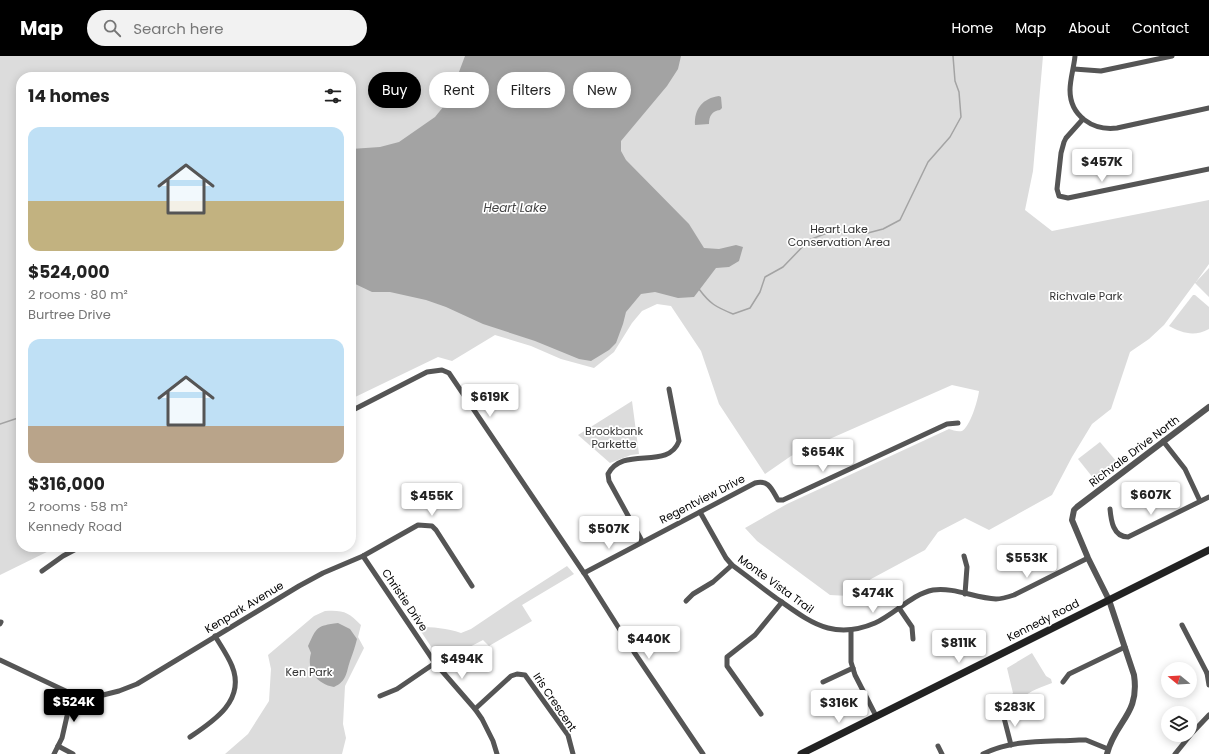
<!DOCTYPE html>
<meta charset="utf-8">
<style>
:root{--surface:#fff;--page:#f2f2f2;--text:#222;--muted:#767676;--accent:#000}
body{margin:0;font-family:Poppins,sans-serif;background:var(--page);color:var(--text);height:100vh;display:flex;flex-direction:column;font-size:15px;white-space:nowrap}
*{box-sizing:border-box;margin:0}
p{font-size:13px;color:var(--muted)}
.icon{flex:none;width:22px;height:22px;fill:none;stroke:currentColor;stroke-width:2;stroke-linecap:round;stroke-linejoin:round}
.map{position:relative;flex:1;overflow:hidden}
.sheet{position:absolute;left:16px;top:16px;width:340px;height:480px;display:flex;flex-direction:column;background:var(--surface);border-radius:16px;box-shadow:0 2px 10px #0003}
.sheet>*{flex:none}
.banner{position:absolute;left:368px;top:16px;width:380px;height:36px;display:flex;gap:8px}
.needle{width:26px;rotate:288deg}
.controls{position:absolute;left:1161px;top:606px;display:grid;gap:8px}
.controls a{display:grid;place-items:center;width:36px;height:36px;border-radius:50%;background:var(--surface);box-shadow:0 2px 10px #0003;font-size:20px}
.price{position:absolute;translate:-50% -34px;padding:0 9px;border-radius:4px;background:#fff;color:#222;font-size:13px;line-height:26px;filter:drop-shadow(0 1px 2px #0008)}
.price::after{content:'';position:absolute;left:50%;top:24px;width:12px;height:9px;margin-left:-6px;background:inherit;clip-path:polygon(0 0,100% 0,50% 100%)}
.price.active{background:var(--accent);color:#fff}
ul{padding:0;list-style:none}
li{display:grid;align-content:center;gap:8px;height:212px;padding:0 12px}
li span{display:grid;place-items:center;height:124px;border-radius:12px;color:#555}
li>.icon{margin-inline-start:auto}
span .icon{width:72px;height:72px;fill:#fffc;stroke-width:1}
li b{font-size:17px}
h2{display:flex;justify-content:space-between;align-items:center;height:48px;padding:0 12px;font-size:17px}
.chip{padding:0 14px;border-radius:18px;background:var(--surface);box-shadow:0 2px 10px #0003;font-size:14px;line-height:36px}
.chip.active{background:var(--accent);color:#fff}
header{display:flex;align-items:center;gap:24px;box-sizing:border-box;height:56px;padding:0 20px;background:var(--accent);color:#fff}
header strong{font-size:19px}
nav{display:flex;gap:22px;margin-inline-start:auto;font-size:14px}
.search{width:280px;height:36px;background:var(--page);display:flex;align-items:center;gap:10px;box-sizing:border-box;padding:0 14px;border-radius:22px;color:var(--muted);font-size:15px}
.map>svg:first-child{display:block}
.green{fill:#dcdcdc}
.water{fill:#a3a3a3}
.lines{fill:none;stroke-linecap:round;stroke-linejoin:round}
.stream{stroke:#a3a3a3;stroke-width:1.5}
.minor{stroke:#555;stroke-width:5}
.tertiary{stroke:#555;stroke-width:6}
.secondary{stroke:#222;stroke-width:7}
.labels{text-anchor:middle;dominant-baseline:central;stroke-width:3.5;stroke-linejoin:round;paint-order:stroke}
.park-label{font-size:11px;fill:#333;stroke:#fff}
.street-label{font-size:11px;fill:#000;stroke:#fff}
.water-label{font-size:12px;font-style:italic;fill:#444;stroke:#fff}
</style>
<header>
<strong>Map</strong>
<div class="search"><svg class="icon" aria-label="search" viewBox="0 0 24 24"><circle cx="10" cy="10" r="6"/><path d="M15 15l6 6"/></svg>Search here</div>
<nav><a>Home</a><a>Map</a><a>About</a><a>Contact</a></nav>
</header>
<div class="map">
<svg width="1209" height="698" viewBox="0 0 1209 698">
<rect width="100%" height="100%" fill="#fff"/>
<g class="green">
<path d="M0,0H1043L1033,115L1025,154L1052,175L1209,144V208L1196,226L1209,212V241L1195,227L1164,269L1149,283L1130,296L1111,353L1092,368L1072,401L1052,439L989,474L965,462L938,476L925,494L871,523L849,540L830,539L757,485L745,472L787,448L949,373C953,374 957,376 962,375C970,371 978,344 979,335L952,329L791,400L765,418L719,348L701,295L671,250L657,248L642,255L632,267L614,296L594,312L561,303L531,290L495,279L452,305L438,301L351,343V21H21V491H57L0,519Z"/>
<path d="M1193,239H1195L1209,251V273C1194,281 1182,277 1169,270Z"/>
<path d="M632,345L639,398L631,399L610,407L578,379Z"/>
<path d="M1100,386L1116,405L1094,423L1078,403Z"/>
<path d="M567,510L574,518L522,549L532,565L489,590L483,584L443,605L432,592L418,571C433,571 447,572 461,577L471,573L511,546Z"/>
<path d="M325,555C344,554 348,556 361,569L358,581L364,592L345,630L343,668L346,682L342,698H225L248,678L269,645L271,613L268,599L314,560Z"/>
<path d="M1032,597L1046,620L1051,623L1052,627C1033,634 1025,637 1011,653L1005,647L1013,637L1007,612Z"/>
</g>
<g class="water">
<path d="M465,0H681L678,13L667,30L621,85V95L626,104L689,168L704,192L719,193L736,189L743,191L739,205L729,211L716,212L694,241L678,242L655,236L641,238L626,256L623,268L616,287L609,294L591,305L579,303L535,285L483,268L446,251L426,244L390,236H372L351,226V93L380,91L399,86L435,61L448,45Z"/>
<path d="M719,40L721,41L722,52L720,54C712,55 709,60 709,68L695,69C694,53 703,42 719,40Z"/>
<path d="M338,567L350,573L357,583C355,591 353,597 350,605C346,617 347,625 334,631C317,628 306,614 311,597L308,590C317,571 316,570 338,567Z"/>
</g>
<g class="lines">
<g class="stream">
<path d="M699,233C710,248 716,251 733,258L750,252L760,236L765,221L783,211L809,184L827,177L864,178L883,173L900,164L928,106L950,81L961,61L959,36L955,25L953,0"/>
<path d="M0,368L21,361"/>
</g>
<g class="minor">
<path d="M1075,0C1074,11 1070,23 1070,34C1070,60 1093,75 1117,72L1209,52"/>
<path d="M1074,13L1101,15L1172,0"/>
<path d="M1083,63L1066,82L1064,86L1061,97L1057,133L1059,140L1068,142L1209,113"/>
<path d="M351,355L427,316L442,314L449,317L584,517L634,596L703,698"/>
<path d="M1163,385L1185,413L1200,445"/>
<path d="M1110,453C1111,464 1113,481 1128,481L1209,441"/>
<path d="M700,456L726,502L732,509C747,520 761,531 776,542C792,553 809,567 828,572C844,576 861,573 875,567C895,558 912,538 933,534C954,531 975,542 996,543C1002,543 1008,541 1014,539L1088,502"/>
<path d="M642,485L609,425L608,418C623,389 668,415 679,385L669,333"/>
<path d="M363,500L435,607L475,653L482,663L493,685L497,698"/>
<path d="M964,500L967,511L965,538"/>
<path d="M42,515L63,500L80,491"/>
<path d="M584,517L755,427C769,423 772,434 778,444H783L947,368L958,367"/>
<path d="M686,545L693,538L713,526L732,509"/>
<path d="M899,552L912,571L913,583"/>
<path d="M0,568L1,566"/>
<path d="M1182,569L1207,617L1209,620"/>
<path d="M851,574V606L855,619L876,660"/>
<path d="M0,604L72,638L85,640L103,639L119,635L137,628L299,530L323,517L363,500L418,469L432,470L436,474L472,530"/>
<path d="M1207,617L1209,629"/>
<path d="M823,626L853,612"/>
<path d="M1063,626L1069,618L1125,591"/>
<path d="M380,640L397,633L435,607"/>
<path d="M475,653L511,620L517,618L525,619L568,679L573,698"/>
<path d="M761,658L727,610V601L755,579L782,546"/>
<path d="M1003,658L1011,689"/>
<path d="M190,681C214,665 246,644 232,610C228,600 221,590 215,580"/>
<path d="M58,690L73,698"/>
<path d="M938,690L942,698"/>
<path d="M54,698L62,682L72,638"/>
<path d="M983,698C1012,683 1048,686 1079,684H1086L1108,693"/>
<path d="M1175,698L1192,677L1209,659"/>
</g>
<path class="tertiary" d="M1107,698C1115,665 1140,659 1134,619L1109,544L1088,502L1072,464L1074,454L1077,451L1209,351"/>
<path class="secondary" d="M801,698L1209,494"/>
</g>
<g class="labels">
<g class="park-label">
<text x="839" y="173">Heart Lake<tspan x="839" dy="13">Conservation Area</tspan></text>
<text x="1086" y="240">Richvale Park</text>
<text x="614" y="375">Brookbank<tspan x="614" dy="13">Parkette</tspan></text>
<text x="309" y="616">Ken Park</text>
</g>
<g class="street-label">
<text transform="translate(1134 395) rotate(-37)">Richvale Drive North</text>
<text transform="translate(702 443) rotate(-27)">Regentview Drive</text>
<text transform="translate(776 528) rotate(36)">Monte Vista Trail</text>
<text transform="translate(405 544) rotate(56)">Christie Drive</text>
<text transform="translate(244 551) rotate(-31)">Kenpark Avenue</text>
<text transform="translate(1043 564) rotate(-27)">Kennedy Road</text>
<text transform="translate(555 646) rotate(56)">Iris Crescent</text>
</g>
<g class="water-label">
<text x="515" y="151">Heart Lake</text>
</g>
</g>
</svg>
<div class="controls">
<a><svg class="needle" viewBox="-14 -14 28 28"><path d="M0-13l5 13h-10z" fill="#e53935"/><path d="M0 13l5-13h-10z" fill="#767676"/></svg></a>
<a><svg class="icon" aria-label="layers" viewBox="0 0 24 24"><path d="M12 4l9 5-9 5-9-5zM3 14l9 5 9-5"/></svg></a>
</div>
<b class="price" style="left:1102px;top:127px">$457K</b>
<b class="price" style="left:490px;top:362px">$619K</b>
<b class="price" style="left:823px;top:417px">$654K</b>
<b class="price" style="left:1151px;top:460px">$607K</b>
<b class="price" style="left:432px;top:461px">$455K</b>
<b class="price" style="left:609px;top:494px">$507K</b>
<b class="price" style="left:1027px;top:523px">$553K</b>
<b class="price" style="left:873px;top:558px">$474K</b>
<b class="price" style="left:649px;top:604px">$440K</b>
<b class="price" style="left:959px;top:608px">$811K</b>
<b class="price" style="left:462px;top:624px">$494K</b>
<b class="price active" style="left:74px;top:667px">$524K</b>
<b class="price" style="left:839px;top:668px">$316K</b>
<b class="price" style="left:1015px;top:672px">$283K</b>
<div class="banner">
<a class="chip active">Buy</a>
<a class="chip">Rent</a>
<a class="chip">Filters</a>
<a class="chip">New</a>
</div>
<section class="sheet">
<h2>14 homes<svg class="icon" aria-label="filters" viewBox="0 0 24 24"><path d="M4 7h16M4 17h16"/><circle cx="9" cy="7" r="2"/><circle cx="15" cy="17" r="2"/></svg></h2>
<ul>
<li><span style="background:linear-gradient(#bfe0f5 60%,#c2b280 0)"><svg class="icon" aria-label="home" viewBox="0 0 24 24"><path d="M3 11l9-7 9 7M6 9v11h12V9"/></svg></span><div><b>$524,000</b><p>2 rooms · 80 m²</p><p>Burtree Drive</p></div></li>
<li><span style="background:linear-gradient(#bfe0f5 70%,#b9a48a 0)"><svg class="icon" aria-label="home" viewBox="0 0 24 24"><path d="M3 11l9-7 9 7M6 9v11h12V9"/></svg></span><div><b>$316,000</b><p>2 rooms · 58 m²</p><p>Kennedy Road</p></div></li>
</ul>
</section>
</div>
